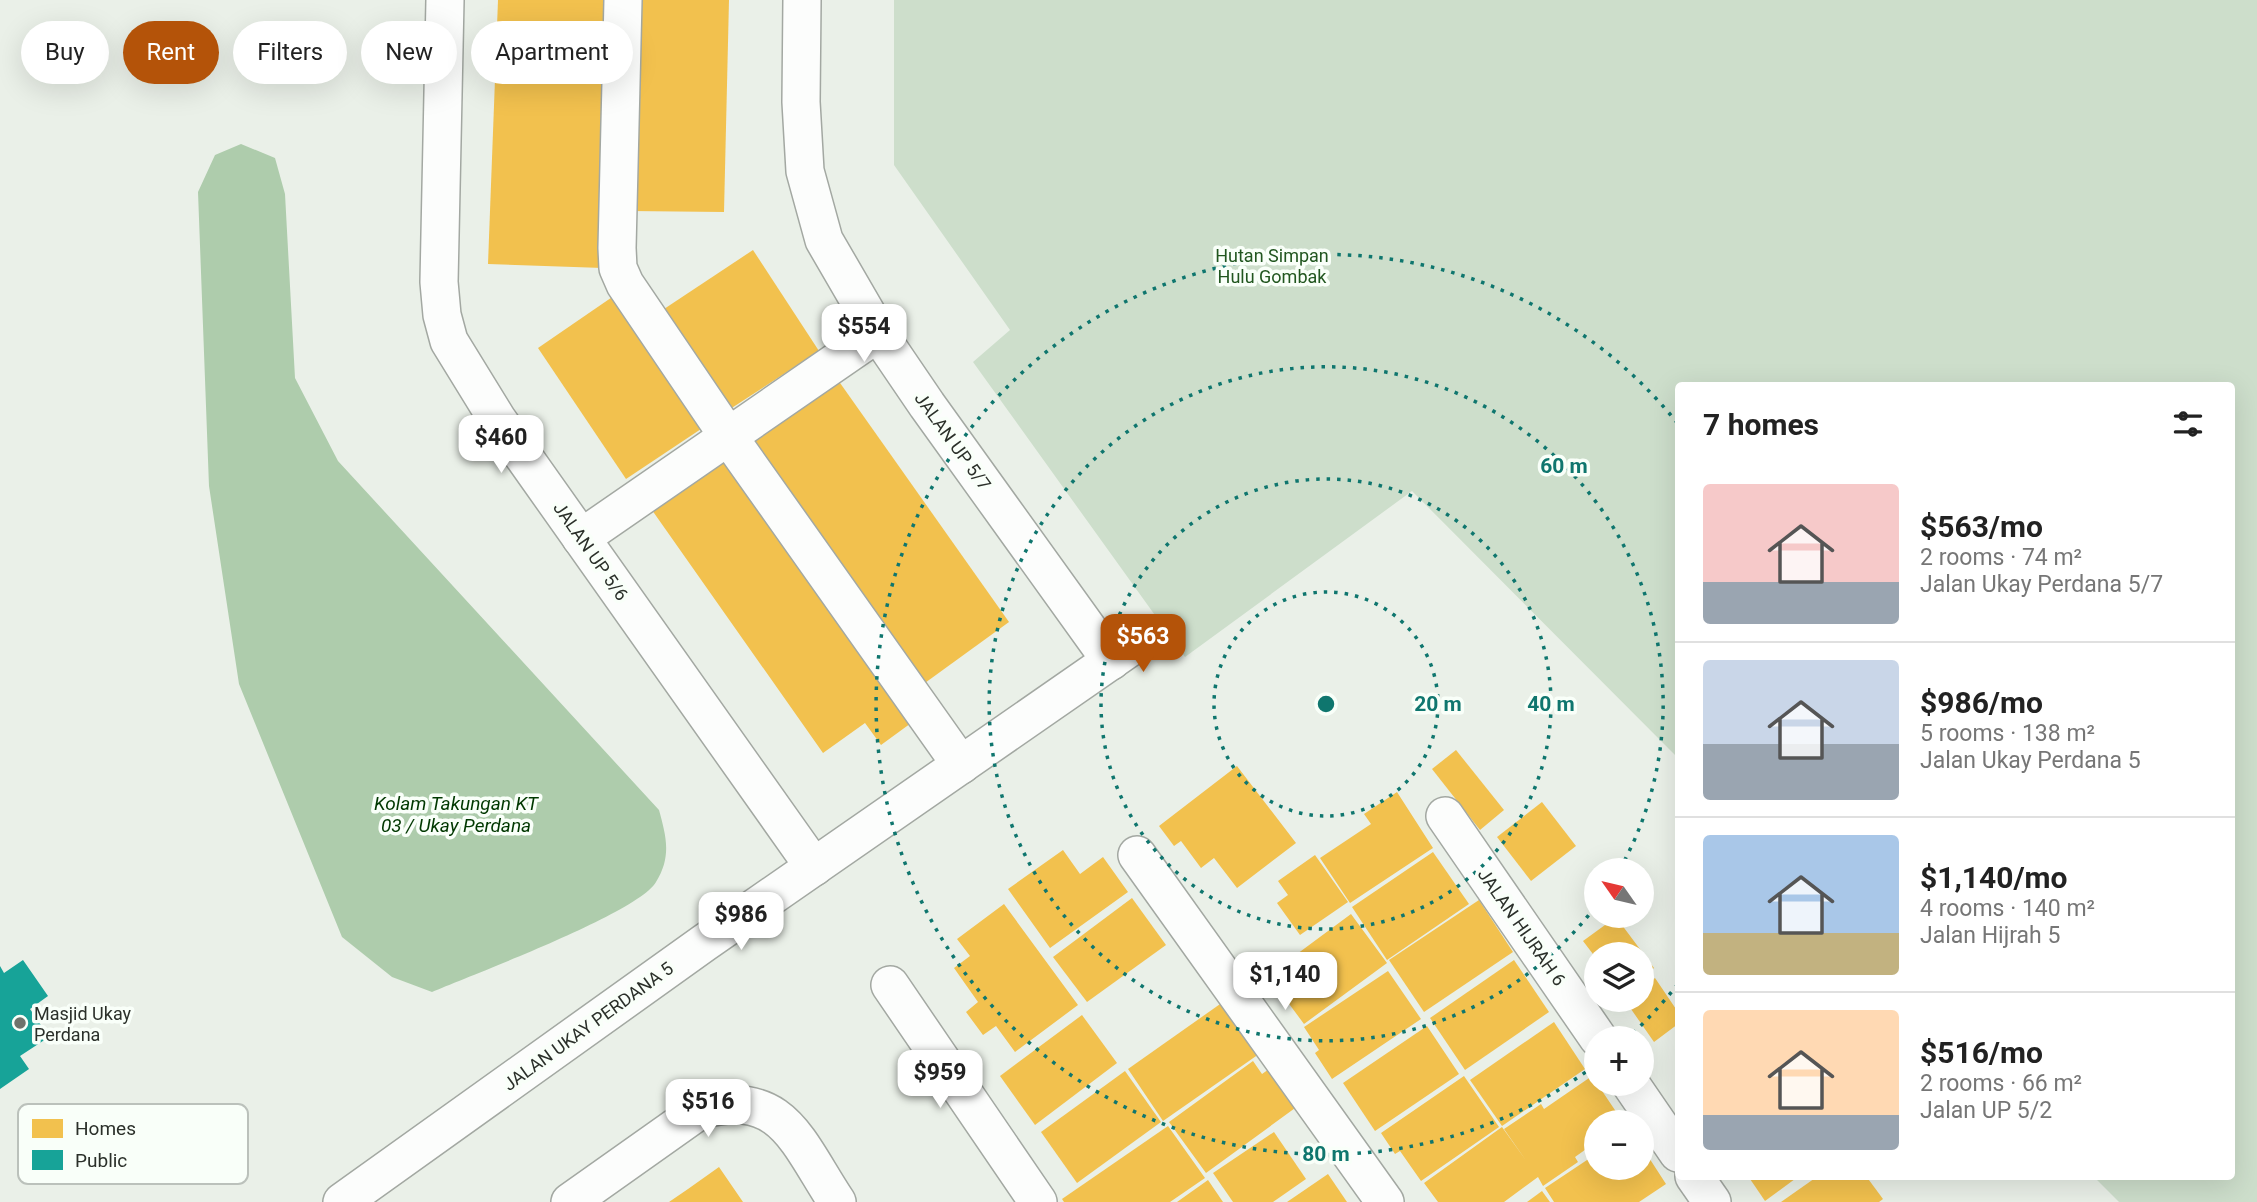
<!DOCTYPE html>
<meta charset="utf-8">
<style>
:root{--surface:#fff;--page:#f6f6f6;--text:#222;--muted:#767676;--line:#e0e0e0;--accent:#b45309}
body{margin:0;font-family:Roboto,sans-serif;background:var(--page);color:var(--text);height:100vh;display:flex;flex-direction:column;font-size:26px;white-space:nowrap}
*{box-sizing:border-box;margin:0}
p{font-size:23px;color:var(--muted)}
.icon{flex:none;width:38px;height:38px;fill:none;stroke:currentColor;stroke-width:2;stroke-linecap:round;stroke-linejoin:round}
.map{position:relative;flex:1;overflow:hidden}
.panel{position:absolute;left:1675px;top:382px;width:560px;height:798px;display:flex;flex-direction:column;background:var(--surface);border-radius:7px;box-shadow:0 7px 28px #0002}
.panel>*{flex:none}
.hud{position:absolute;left:21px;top:21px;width:665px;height:63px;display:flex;gap:14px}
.needle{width:46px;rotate:304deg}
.controls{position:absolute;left:1584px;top:858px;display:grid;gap:14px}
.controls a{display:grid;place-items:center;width:70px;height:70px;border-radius:50%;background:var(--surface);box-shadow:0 7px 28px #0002;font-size:35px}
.price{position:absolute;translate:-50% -60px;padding:0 16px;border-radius:14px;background:#fff;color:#222;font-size:23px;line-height:46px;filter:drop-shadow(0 2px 4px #0008)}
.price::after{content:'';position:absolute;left:50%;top:42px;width:21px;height:16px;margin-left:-10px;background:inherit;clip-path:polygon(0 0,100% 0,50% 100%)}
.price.on{background:var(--accent);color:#fff}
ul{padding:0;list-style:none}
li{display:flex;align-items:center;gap:21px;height:175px;padding:0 28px}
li+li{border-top:2px solid var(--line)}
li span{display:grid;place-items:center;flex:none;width:196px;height:140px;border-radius:7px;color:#555}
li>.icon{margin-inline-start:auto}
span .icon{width:84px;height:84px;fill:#fffc;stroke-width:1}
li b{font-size:30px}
h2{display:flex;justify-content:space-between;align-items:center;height:84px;padding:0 28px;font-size:30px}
.chip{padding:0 24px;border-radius:32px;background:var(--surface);box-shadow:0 7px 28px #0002;font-size:24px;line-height:63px}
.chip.on{background:var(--accent);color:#fff}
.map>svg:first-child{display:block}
.green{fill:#cddecb}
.water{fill:#aeccac}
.homes{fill:#f2c14e}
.public{fill:#17a398}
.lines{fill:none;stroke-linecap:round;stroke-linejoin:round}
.minor-casing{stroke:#a3a8a2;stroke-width:40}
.minor{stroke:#fcfdfc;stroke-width:37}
.ring{fill:none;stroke:#0f766e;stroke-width:3.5;stroke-dasharray:3.5 7}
.poi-dot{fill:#6e736c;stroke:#f9fff9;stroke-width:2.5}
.labels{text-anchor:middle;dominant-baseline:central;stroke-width:7;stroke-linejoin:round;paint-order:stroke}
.park-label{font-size:18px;fill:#21561f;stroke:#f9fff9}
.street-label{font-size:18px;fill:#2b302a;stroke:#f9fff9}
.poi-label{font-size:18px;fill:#2b302a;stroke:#f9fff9;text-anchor:start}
.water-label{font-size:19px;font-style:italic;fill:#003800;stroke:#f9fff9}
.key{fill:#f9fff9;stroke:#bbc1bb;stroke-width:2}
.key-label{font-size:19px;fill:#2b302a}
.centre{fill:#0f766e;stroke:#f9fff9;stroke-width:3.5}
.ring-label{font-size:21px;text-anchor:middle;font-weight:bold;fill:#0f766e;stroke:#f9fff9;stroke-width:7;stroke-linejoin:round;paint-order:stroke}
</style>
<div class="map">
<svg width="2257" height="1202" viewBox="0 0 2257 1202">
<rect width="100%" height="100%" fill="#eaf0e8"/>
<path class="green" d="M894,0H2257V1202H2119L2093,1176H2231V385H1678V758L1412,491L1185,657L973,362L1010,330L894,165Z"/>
<path class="water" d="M241,144L275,158L285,194L295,378L338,461L659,810C666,836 672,856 656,882C638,913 474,974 432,992L392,977L342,937L239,684L209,486L198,192L215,155Z"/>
<g class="homes">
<path d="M498,0H613L603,268L488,264Z"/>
<path d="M633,0H729L724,212L629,211Z"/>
<path d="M753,250L819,351L724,413L658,313Z"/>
<path d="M621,291L710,423L626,479L538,348Z"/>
<path d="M833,373L1009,622L918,688L742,439Z"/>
<path d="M726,447L918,718L881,745L865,723L823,753L647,503Z"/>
<path d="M1456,750L1504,810L1480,830L1432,769Z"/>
<path d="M1237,766L1296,843L1237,888L1214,858L1201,868L1181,841L1174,846L1159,826Z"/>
<path d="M1397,792L1433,848L1350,903L1320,858L1371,824L1364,814Z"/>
<path d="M1542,802L1576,846L1531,881L1497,837Z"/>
<path d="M1063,850L1080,874L1103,857L1128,892L1050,948L1008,889Z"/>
<path d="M1433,852L1469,904L1387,960L1352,907Z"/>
<path d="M1315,855L1348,902L1300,935L1277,903L1288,895L1278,881Z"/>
<path d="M1132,898L1166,945L1087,1002L1053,957Z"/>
<path d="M1479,900L1513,952L1424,1012L1389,960Z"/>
<path d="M1004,904L1078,1005L1015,1052L996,1026L983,1035L966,1012L978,1002L954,968L970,956L957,939Z"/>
<path d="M1351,914L1387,963L1304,1024L1284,997L1313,975L1297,954Z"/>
<path d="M1616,917L1654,968L1642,977V954H1596V958L1583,941Z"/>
<path d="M1514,960L1549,1012L1465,1070L1430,1018Z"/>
<path d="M1388,971L1421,1019L1332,1079L1315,1053L1319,1050L1304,1027Z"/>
<path d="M1655,978L1678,1012V1024L1654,1042L1624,999H1642V988Z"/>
<path d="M1223,1002L1259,1054L1163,1121L1128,1069Z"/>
<path d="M1082,1015L1117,1063L1035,1125L1000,1076Z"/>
<path d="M1554,1022L1585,1069L1502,1126L1470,1080Z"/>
<path d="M1427,1026L1459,1074L1375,1131L1343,1083Z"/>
<path d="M1253,1061L1262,1074L1275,1065L1302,1103L1206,1173L1169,1122Z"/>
<path d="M1125,1071L1161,1122L1077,1183L1041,1132Z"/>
<path d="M1464,1076L1499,1127L1421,1181L1400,1151L1395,1154L1381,1133Z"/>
<path d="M1592,1076L1623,1122H1596V1142L1575,1157L1578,1162L1543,1186L1538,1177L1504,1202H1438L1424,1183L1502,1127L1527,1162L1504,1129L1541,1104L1544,1109Z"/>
<path d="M1168,1126L1205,1178L1170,1202H1064L1062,1199Z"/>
<path d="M1274,1132L1306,1179L1273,1202H1233L1213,1173Z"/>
<path d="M1642,1147L1666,1184L1639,1202H1554L1545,1188L1596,1154V1167H1642Z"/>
<path d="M719,1167L743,1202H669L688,1189Z"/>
<path d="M1328,1174L1347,1202H1287Z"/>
<path d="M1748,1176H1799L1765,1201Z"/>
<path d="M1818,1176H1866L1883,1199L1879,1202H1781Z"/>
<path d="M1208,1180L1223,1202H1177Z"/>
<path d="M1542,1191L1550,1202H1527Z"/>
</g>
<path class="public" d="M23,960L48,996L30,1009L49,1037L20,1056L29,1069L0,1089V966L4,973Z"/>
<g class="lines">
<g class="minor-casing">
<g id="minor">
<path d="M445,0L439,282L442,315L449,341L497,419L814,867"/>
<path d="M623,0L617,248L618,268L625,284L728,436L961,765"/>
<path d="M802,0L801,102L805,171L824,240L878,333L927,405L1111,661"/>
<path d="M581,538L878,333"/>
<path d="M1445,816L1598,1038"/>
<path d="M1137,855L1385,1202"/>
<path d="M890,985L1038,1202"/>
<path d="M1630,1083L1678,1153"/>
<path d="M1694,1176L1712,1202"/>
<path d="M342,1202L704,943L1142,639"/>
<path d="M570,1202L700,1110C783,1087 797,1142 837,1202"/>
</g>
</g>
<use href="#minor" class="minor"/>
</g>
<g class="ring">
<circle cx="1326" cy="704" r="112"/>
<circle cx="1326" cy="704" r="225"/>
<path d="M1595 907A337 337 0 1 1 1621 867"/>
<path d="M1678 984A450 450 0 0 1 1630 1036M1594 1066A450 450 0 1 1 1678 424"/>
</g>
<circle class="poi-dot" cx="20" cy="1023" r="7"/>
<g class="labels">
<g class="park-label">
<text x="1272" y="255">Hutan Simpan<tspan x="1272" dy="21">Hulu Gombak</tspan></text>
</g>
<g class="street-label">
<text transform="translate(953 441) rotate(54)">JALAN UP 5/7</text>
<text transform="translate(591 551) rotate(55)">JALAN UP 5/6</text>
<text transform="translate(1522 927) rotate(55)">JALAN HIJRAH 6</text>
<text transform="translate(588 1026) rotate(-36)">JALAN UKAY PERDANA 5</text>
</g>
<g class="poi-label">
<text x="34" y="1013">Masjid Ukay<tspan x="34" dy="21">Perdana</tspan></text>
</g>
<g class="water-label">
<text x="456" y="803">Kolam Takungan KT<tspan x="456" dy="22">03 / Ukay Perdana</tspan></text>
</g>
</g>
<rect x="18" y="1104" width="230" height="80" rx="10" class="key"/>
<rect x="32" y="1119" width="31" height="19" fill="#f2c14e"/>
<rect x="32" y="1150" width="31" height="20" fill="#17a398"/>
<g class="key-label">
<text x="75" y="1135">Homes</text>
<text x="75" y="1167">Public</text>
</g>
<circle cx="1326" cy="704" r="10" class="centre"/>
<g class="ring-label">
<text x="1564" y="473">60 m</text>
<text x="1438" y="711">20 m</text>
<text x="1551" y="711">40 m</text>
<text x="1326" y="1161">80 m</text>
</g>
</svg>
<div class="controls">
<a><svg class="needle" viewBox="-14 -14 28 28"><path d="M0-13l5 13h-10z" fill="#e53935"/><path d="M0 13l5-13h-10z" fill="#767676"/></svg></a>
<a><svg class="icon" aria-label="layers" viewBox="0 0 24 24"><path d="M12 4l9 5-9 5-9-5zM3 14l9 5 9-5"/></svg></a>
<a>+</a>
<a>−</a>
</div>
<b class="price" style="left:864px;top:364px">$554</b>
<b class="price" style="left:501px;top:475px">$460</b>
<b class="price on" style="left:1143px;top:674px">$563</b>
<b class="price" style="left:741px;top:952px">$986</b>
<b class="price" style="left:1285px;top:1012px">$1,140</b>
<b class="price" style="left:940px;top:1110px">$959</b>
<b class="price" style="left:708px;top:1139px">$516</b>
<div class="hud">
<a class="chip">Buy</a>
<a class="chip on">Rent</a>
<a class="chip">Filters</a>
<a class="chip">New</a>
<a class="chip">Apartment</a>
</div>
<section class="panel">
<h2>7 homes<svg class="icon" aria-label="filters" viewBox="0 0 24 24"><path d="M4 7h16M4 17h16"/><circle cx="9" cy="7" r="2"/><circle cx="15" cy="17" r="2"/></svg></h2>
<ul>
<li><span style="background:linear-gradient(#f6c9c9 70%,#9aa5b1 0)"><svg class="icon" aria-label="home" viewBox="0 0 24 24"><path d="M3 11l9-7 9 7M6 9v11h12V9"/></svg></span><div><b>$563/mo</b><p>2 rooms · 74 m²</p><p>Jalan Ukay Perdana 5/7</p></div></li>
<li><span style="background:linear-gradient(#c9d6e8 60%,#9aa5b1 0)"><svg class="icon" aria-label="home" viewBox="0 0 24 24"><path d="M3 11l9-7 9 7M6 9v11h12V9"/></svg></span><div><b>$986/mo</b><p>5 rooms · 138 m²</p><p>Jalan Ukay Perdana 5</p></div></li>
<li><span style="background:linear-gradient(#a9c7e8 70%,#c2b280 0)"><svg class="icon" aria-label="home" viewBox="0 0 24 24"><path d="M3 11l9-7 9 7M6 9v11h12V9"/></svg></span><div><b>$1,140/mo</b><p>4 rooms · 140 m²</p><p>Jalan Hijrah 5</p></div></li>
<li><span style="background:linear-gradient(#ffd9b3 75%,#9aa5b1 0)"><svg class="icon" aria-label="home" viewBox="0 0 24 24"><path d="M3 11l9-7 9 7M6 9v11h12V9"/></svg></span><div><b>$516/mo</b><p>2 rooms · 66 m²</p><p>Jalan UP 5/2</p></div></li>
</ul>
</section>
</div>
